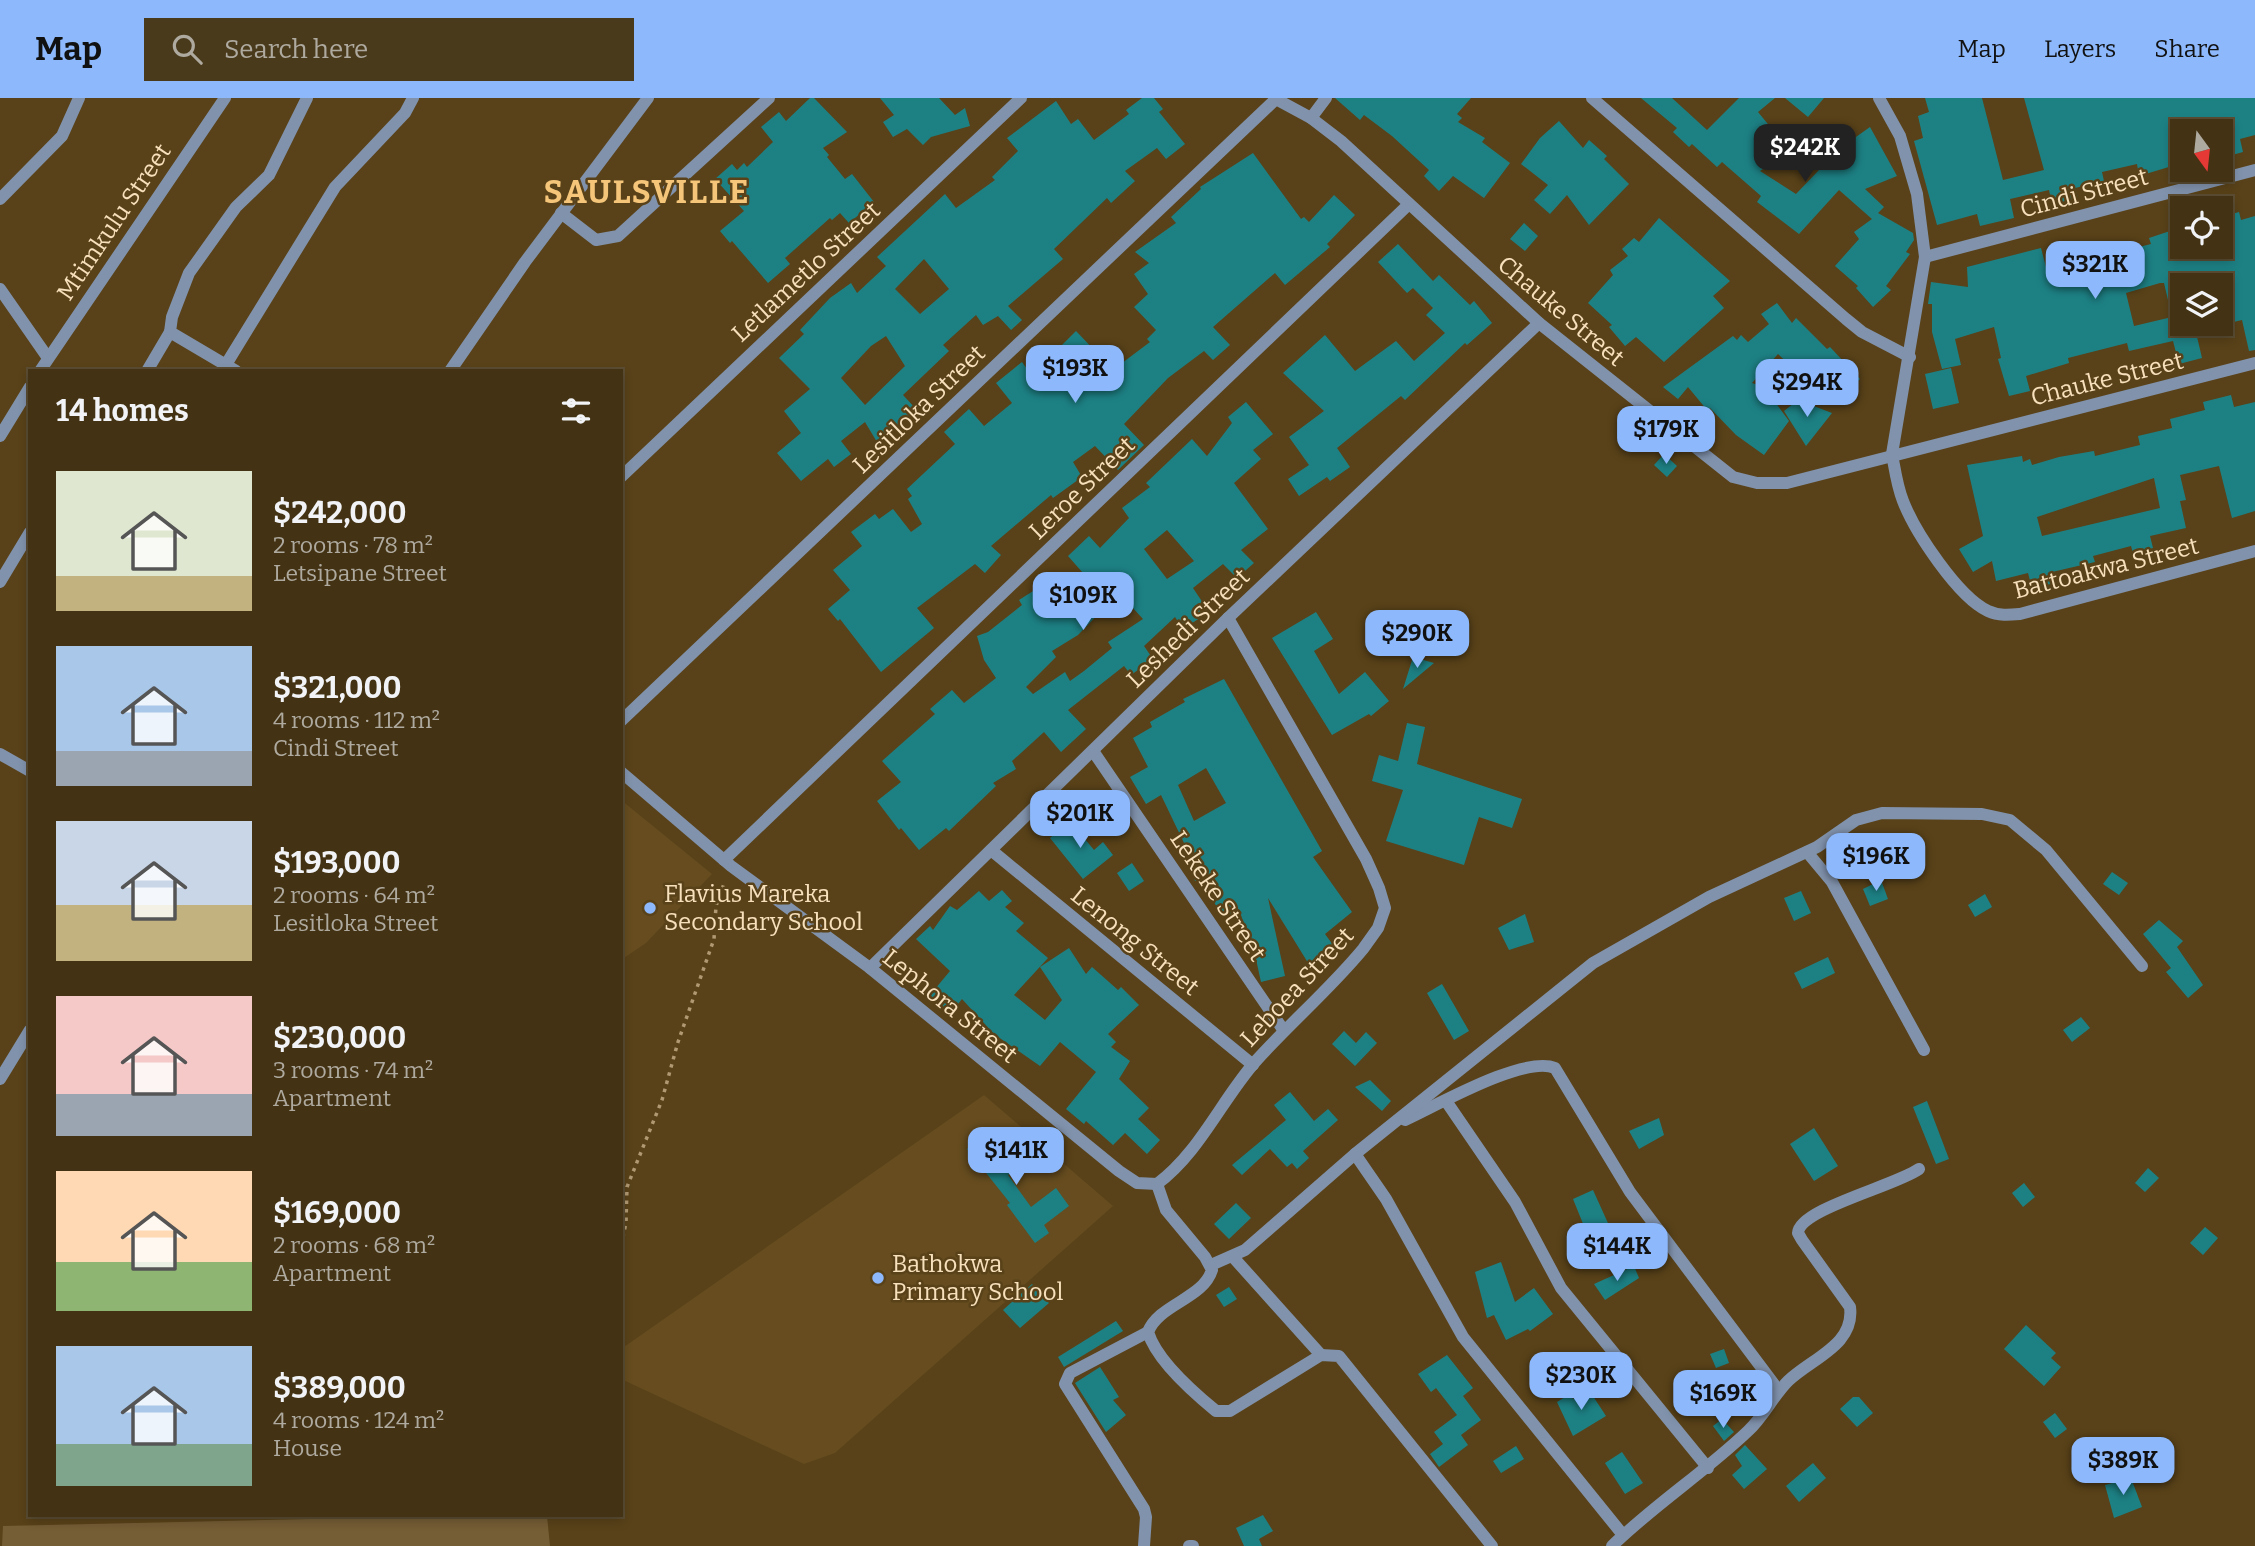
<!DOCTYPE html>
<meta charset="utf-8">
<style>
:root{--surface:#433213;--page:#4a3a1c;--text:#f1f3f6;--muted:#afaaa0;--line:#5b4d33;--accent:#8db9fc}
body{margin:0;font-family:Bitter,serif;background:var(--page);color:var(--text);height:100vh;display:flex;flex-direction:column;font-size:26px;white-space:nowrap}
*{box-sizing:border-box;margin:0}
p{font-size:23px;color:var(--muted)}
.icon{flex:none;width:38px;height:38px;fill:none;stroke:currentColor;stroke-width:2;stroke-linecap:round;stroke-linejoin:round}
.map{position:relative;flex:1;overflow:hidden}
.side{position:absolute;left:28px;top:271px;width:595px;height:1148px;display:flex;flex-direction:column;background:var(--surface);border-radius:0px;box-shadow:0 4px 10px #0003,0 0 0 2px var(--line)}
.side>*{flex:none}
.needle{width:46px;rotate:165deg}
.tools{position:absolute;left:2170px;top:21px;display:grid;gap:14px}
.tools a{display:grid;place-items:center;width:63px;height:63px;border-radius:0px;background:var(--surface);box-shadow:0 4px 10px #0003,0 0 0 2px var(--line);font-size:35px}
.price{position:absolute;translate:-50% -60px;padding:0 16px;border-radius:14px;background:var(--accent);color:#111;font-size:23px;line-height:46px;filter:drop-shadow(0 2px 4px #0008)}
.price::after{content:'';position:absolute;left:50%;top:42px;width:21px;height:16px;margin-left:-10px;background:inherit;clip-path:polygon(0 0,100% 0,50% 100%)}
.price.selected{background:#222;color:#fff}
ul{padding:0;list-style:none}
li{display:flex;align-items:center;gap:21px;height:175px;padding:0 28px}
li span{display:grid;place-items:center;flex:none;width:196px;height:140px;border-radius:0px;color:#555}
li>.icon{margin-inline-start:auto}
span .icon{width:84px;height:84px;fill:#fffc;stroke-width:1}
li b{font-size:30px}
h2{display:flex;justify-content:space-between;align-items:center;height:84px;padding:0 28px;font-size:30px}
header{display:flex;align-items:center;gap:42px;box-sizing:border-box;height:98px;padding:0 35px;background:var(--accent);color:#111}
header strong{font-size:33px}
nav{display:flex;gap:38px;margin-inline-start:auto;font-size:24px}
.search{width:490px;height:63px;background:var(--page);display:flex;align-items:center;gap:18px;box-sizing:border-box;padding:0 24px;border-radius:0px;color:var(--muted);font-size:26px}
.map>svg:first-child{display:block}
.built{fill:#664c1f}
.green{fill:#755d35}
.building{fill:#1d8184;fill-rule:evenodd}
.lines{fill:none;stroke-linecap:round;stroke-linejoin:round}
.path{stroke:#b09973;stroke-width:3.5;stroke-dasharray:3.5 5;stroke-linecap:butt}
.minor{stroke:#8192ac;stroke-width:12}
.poi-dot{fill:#8db9fc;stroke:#594219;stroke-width:2.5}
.labels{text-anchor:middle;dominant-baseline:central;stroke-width:5;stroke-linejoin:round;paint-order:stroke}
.street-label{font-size:24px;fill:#f7e0bc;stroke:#594219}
.poi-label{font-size:24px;fill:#f7e0bc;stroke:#594219;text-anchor:start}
.district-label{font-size:32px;font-weight:bold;letter-spacing:2px;fill:#f5c67a;stroke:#594219}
</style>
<header>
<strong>Map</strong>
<div class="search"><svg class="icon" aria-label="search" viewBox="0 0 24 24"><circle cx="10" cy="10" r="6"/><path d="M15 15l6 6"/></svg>Search here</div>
<nav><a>Map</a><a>Layers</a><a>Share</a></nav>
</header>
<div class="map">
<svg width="2255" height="1448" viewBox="0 0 2255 1448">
<rect width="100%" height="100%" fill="#594219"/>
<g class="built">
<path d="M621,702L712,776L646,845L621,862Z"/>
<path d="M984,997L1113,1108L835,1355L804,1366L621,1281V1251Z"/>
</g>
<path class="green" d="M446,1418H547L550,1448H2L3,1428Z"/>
<g class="building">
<path d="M810,0H814L847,34L823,50L829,57L827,59L845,81L852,76L874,104L849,125L840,115L832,122L830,120L785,160L790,166L768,185L732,143L730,145L720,133L744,113L715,81L732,66L737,72L744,65L747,69L773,44L761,29L779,14L786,23Z"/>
<path d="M880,0H939L955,17L965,10L970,28L931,39L923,47L907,31L893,39L883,24L894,17Z"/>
<path d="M1142,0H1154L1163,11L1159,14L1185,46L1166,61L1157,50L1125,73L1135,83L1111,105L1107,100L1054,151L1063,161L1008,208L1022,222L1011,232L998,218L983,227L976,217L943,247L949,253L903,297L916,311L887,339L877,344L865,324L841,343L851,356L834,369L828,361L801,383L777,355L801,335L784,313L810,291L779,260L804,236L800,232L830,200L851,185L857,195L886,168L877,159L945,96L956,110L995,82L992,79L1018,53L1007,40L1056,3L1071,26L1078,21L1094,42L1129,16L1126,12ZM924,161L949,191L920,216L895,191ZM886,238L905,268L865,307L841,280L871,248Z"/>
<path d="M1335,0H1471L1457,16L1462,20L1458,24L1485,40L1482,44L1510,65L1484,100L1453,78L1439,93L1424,78L1429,72L1392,38L1364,17L1360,22Z"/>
<path d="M1641,0H1672L1707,32L1739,0H1775L1758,14L1790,53L1760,73L1796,96L1819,72L1815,68L1870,29L1897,78L1865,91L1884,109L1878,115L1913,135L1914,142L1906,154L1910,156L1886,188L1891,192L1873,209L1856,190L1858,188L1835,168L1859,141L1854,134L1872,121L1839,92L1799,136L1757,104L1761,98L1722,64L1717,69L1692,46L1689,49L1673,34L1677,30Z"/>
<path d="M1785,0H1824L1808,19Z"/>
<path d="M1925,0H1982L2003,82L2044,72L2024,0H2255V37L2240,41L2243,54L2221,60V33H2182V49L2168,52L2172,68L2139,78L2137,66L2102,74L2104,83L2075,90L2078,100L2052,106L2049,92L2010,101L2014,120L1980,128L1977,116L1937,127L1914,43L1923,40L1918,18L1929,14Z"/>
<path d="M1559,23L1583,50L1589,42L1607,58L1604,61L1629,86L1589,127L1567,97L1550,116L1534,102L1548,87L1521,66L1540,40Z"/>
<path d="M1253,55L1301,121L1304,119L1309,124L1334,97L1355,117L1327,146L1330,149L1285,187L1275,175L1213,229L1230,247L1213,262L1204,253L1168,280L1124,326L1144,347L1118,372L1095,348L1073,364L1082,379L1053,400L1051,397L991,448L1001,457L985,475L975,466L917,510L934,530L881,574L840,521L838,523L828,511L850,492L833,472L862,448L851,434L875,416L879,421L893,411L911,434L922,426L908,401L912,398L907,391L955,346L944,334L969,311L984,328L1012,305L996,285L1022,264L1035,282L1064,255L1059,250L1076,233L1098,256L1102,253L1118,268L1150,244L1147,241L1156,232L1134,209L1148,196L1134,176L1149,165L1135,154L1176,125L1171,119L1201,91L1200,89Z"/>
<path d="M2239,114L2241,122L2255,118V252L2249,253L2242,222L2221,227V187H2182V226H2194L2202,260L2179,266L2173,243L2129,253L2127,245L2068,260L2069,265L2026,278L2030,293L2009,298L1998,261L2001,260L1994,229L1955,241L1961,267L1942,271L1932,234V206H1928L1931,184L1968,189L1967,169L2041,150L2047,173L2084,164L2081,153L2108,145L2111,156L2151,146L2149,140L2182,129V149H2221V119ZM2160,185H2164L2172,219L2134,228L2126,195Z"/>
<path d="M1659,120L1730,183L1713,198L1724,210L1664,264L1636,239L1625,248L1609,229L1612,227L1588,205L1613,177L1610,172L1628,158L1622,151L1634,140L1639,144Z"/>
<path d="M1524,125L1538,138L1525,153L1510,141Z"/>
<path d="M1398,146L1433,183L1439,177L1470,207L1474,203L1492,225L1467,247L1465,245L1405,302L1401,298L1337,350L1350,369L1330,383L1327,379L1299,398L1288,381L1309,367L1289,339L1324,313L1283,275L1325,237L1355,273L1396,243L1414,263L1445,235L1426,217L1433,210L1413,190L1407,195L1378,164Z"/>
<path d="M1777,205L1792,225L1796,220L1827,251L1830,249L1860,281L1831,307L1778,256L1752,285L1764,289L1789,323L1764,357L1736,337L1710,310L1707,312L1688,289L1678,301L1663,289L1733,238L1737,242L1741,237L1748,244L1769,226L1761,216Z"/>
<path d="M1951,270L1959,305L1933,311L1925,276Z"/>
<path d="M2231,297L2234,309L2255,304V413L2232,420L2219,368L2180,377L2186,402L2180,403L2186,430L2150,438L2153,450L2133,455L2131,448L2093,458L2095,464L2052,474L2055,485L2032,490L2028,475L1996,483L1992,463L1973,474L1959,451L1983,438L1967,367L2022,358L2023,364L2030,361L2032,367L2059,359L2094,353L2095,358L2140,347L2138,338L2172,330L2170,321L2205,312L2203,304ZM2154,380L2160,410L2042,438L2037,419Z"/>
<path d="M1798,302L1832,315L1806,348L1784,313Z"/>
<path d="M1246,304L1273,336L1253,352L1261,361L1234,385L1268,431L1241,452L1254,465L1237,480L1223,466L1193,490L1209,514L1183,531L1175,519L1144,548L1153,561L1131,577L1124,568L1068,612L1086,631L1061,654L1044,634L1012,663L1016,671L993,685L996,688L949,733L946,730L919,752L901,730L899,732L877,703L901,684L882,663L935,616L930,611L952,592L964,605L996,580L984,562L977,538L988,534L1022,507L1019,502L1041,488L1053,506L1083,475L1068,458L1089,438L1100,450L1129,420L1122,410L1150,389L1146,385L1192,341L1207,358L1232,325L1228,319ZM1167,432L1194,463L1167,481L1144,451ZM1119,495L1143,521L1108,544L1112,550L1084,573L1070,583L1065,574L1033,596L1026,589L1056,559L1052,553L1078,537Z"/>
<path d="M1664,356L1677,368L1667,379L1654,367Z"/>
<path d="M1316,514L1333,541L1314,553L1339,596L1365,574L1389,603L1371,618L1369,616L1332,637L1272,540Z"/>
<path d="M1413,559L1434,565L1403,591Z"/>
<path d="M1224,581L1322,753L1313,759L1352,814L1325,836L1336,851L1310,868L1268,800L1285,878L1261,884L1250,834L1247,835L1239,811L1223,820L1201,781L1195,783L1184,745L1161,697L1146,706L1130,679L1148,669L1133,640L1152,629L1150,624L1185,604L1183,601ZM1206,670L1226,705L1194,723L1178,687Z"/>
<path d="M1407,625L1425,629L1417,666L1522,701L1512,730L1479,719L1464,767L1386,743L1403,692L1372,683L1379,657L1398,663Z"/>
<path d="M1070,723L1094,752L1103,744L1113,757L1083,781L1050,740Z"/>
<path d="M1132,765L1144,783L1129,793L1117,775Z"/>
<path d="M2112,774L2128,785L2119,797L2103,786Z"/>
<path d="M1881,782L1888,801L1870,808L1863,791Z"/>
<path d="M1002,792L1012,803L1005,809L1024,825L1016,833L1048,860L1014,897L1045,922L1062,902L1040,869L1069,850L1086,876L1092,869L1118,892L1121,889L1139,907L1108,936L1116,944L1111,949L1130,963L1119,981L1149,1010L1138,1021L1160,1042L1147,1056L1125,1035L1113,1047L1086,1023L1084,1026L1066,1011L1096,974L1060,944L1040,968L994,936L962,901L951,915L930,897L950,873L916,841L930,828L933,832L950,808L957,812L979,793L989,803Z"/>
<path d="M1801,793L1811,815L1794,823L1784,800Z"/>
<path d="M1985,796L1992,809L1975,819L1968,807Z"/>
<path d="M1525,816L1534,844L1509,852L1498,830Z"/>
<path d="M2159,822L2183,843L2177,849L2203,887L2188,900L2166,874L2171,870L2143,836Z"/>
<path d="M1828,859L1835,875L1802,891L1794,875Z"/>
<path d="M1442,886L1469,933L1454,942L1427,895Z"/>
<path d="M2081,919L2090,930L2072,944L2063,932Z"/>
<path d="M1344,933L1356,945L1366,934L1377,945L1355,968L1332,946Z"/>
<path d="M1370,982L1391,1003L1382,1013L1355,989Z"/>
<path d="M1290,994L1314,1023L1328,1011L1338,1022L1303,1053L1309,1060L1297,1071L1292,1065L1287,1069L1270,1051L1242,1077L1232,1067L1286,1022L1274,1007Z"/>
<path d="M1927,1003L1949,1061L1936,1066L1913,1009Z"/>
<path d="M1659,1020L1664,1037L1639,1051L1629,1033Z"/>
<path d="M1814,1030L1838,1068L1814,1083L1790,1046Z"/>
<path d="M991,1032L1020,1068L1008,1077L1031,1109L1056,1090L1069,1108L1044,1127L1049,1135L1035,1145L1007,1107L1010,1105L967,1051Z"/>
<path d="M2148,1070L2159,1080L2145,1094L2135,1085Z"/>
<path d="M2024,1085L2035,1099L2023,1109L2012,1095Z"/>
<path d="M1593,1092L1612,1134L1590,1143L1573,1101Z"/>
<path d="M1236,1105L1251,1120L1229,1141L1214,1126Z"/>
<path d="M2205,1129L2218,1140L2203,1157L2190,1145Z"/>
<path d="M1501,1164L1515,1204L1534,1190L1553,1216L1530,1233L1528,1231L1506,1242L1494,1217L1487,1220L1475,1174Z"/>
<path d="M1634,1168L1639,1180L1605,1202L1594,1186Z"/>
<path d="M1032,1186L1049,1205L1020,1230L1003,1212Z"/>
<path d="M1229,1189L1237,1201L1224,1209L1216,1197Z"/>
<path d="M1116,1223L1123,1233L1064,1269L1058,1259Z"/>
<path d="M2026,1227L2056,1255L2051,1260L2061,1269L2044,1288L2004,1251Z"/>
<path d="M1724,1251L1729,1265L1716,1270L1710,1256Z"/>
<path d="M1447,1257L1473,1290L1463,1298L1481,1322L1461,1337L1468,1347L1439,1369L1430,1356L1443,1346L1434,1334L1457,1317L1436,1290L1431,1294L1418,1276Z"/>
<path d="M1100,1269L1119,1299L1113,1302L1126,1317L1106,1334L1075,1285Z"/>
<path d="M1589,1292L1606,1318L1573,1338L1557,1304L1570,1296L1573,1301Z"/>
<path d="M1853,1299H1859L1873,1315L1857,1329L1840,1311Z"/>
<path d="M2055,1315L2067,1331L2055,1340L2043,1324Z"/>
<path d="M1722,1321L1734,1334L1724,1343L1713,1328Z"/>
<path d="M1745,1347L1767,1371L1744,1391L1732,1377L1742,1368L1735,1357Z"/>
<path d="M1516,1348L1524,1361L1501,1375L1493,1363Z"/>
<path d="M1622,1354L1643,1385L1625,1396L1605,1365Z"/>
<path d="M1813,1365L1826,1380L1799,1404L1786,1388Z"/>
<path d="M2131,1380L2142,1409L2114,1420L2105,1387Z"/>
<path d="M1263,1417L1273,1433L1259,1441L1262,1448H1244L1236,1430Z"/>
</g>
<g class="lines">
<path class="path" d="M621,1148L626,1125L627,1089L662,1002L678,944L714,841L716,808L725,783"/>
<g class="minor">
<path d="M1274,0L1311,20L1341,43L1539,225L1733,379L1757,385H1787L2255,265"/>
<path d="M1592,0L1846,221L1862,234L1910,259"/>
<path d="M1879,0L1900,38L1917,96L1925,159L1892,356C1895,372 1897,388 1903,403C1915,434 1958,499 1988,513C1999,518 2009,517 2020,516L2255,453"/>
<path d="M1311,20L1326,0"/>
<path d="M0,101L62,38L79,0"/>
<path d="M561,115L596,142L618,138L769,0"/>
<path d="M1925,159L2255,72"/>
<path d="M0,191L48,260"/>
<path d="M40,273L225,0"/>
<path d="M147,273L170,234"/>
<path d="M222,273L335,89L405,15L413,0"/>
<path d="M236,273L170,234L172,219L189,175L236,109L269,77L307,0"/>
<path d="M450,273L525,164L648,0"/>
<path d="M0,338L30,289"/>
<path d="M621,379L1021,0"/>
<path d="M0,484L30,434"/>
<path d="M621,623L1276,1"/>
<path d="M1093,653L1284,933"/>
<path d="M0,656L30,673"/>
<path d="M621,674L731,768L870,870L1119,1073L1137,1085L1157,1086"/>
<path d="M991,752L1253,967"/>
<path d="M1807,754L1832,784L1924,952"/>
<path d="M724,762L1408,107"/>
<path d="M870,870L1228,520L1539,225"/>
<path d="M0,981L30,932"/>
<path d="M1446,1003L1515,1104L1561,1190L1708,1370"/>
<path d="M1405,1022C1436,1008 1524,957 1555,970L1630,1094L1779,1293"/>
<path d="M1355,1056L1386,1101L1463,1239L1623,1437"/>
<path d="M1157,1086C1199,1055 1221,1003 1255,964C1290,925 1330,891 1363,851L1378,830L1385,810L1379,790L1366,761L1228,520"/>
<path d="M1157,1086L1166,1112L1205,1159L1212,1172C1203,1201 1159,1206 1148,1234C1156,1261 1194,1295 1216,1313H1230L1321,1257L1339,1258L1492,1448"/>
<path d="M1233,1159L1321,1257"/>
<path d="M1211,1167L1245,1152L1355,1056L1593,865L1709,799L1817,749L1856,722L1882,715L1982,716L2010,722L2046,752L2142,868"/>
<path d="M1144,1448L1146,1419L1144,1411L1065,1286L1070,1275L1148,1234"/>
<path d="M1189,1448H1193"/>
<path d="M1612,1448C1654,1407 1705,1374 1748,1333C1764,1318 1773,1298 1788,1283C1812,1260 1855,1247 1850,1209L1802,1142L1798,1135C1799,1111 1895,1088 1919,1071"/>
</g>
</g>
<g class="poi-dot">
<circle cx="650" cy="810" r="7"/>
<circle cx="878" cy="1180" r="7"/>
</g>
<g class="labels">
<g class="street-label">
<text transform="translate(2084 95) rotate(-15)">Cindi Street</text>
<text transform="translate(114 124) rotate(-56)">Mtimkulu Street</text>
<text transform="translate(806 174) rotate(-43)">Letlametlo Street</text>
<text transform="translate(1561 213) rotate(40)">Chauke Street</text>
<text transform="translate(2107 281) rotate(-14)">Chauke Street</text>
<text transform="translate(919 311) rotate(-44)">Lesitloka Street</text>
<text transform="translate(1082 390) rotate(-44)">Leroe Street</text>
<text transform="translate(2106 470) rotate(-14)">Battoakwa Street</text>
<text transform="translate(1188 530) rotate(-44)">Leshedi Street</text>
<text transform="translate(1218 798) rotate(56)">Lekeke Street</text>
<text transform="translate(1135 843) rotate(39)">Lenong Street</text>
<text transform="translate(1297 889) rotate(-47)">Leboea Street</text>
<text transform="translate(950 908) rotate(39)">Lephora Street</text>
</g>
<g class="poi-label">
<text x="664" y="796">Flavius Mareka<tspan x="664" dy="28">Secondary School</tspan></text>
<text x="892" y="1166">Bathokwa<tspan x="892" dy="28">Primary School</tspan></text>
</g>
<g class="district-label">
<text x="647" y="94">SAULSVILLE</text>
</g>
</g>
</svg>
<div class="tools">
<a><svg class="needle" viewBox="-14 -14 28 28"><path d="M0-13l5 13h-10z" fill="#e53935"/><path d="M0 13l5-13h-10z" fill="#afaaa0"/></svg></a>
<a><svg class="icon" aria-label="locate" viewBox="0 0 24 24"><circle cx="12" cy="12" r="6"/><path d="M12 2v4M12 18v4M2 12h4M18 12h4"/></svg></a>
<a><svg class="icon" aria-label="layers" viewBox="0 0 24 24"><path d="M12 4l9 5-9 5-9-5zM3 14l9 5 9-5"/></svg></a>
</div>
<b class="price selected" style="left:1805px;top:86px">$242K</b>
<b class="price" style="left:2095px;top:203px">$321K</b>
<b class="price" style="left:1075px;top:307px">$193K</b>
<b class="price" style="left:1807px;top:321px">$294K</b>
<b class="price" style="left:1666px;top:368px">$179K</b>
<b class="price" style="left:1083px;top:534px">$109K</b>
<b class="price" style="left:1417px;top:572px">$290K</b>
<b class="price" style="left:1080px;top:752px">$201K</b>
<b class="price" style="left:1876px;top:795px">$196K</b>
<b class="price" style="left:1016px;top:1089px">$141K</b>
<b class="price" style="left:1617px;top:1185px">$144K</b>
<b class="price" style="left:1581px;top:1314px">$230K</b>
<b class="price" style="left:1723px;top:1332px">$169K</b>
<b class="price" style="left:2123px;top:1399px">$389K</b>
<section class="side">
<h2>14 homes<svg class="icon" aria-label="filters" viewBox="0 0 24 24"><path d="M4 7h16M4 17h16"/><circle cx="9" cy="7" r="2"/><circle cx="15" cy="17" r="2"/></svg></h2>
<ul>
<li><span style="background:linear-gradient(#dfe7d0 75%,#c2b280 0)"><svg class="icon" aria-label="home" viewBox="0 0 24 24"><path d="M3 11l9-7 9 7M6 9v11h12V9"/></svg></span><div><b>$242,000</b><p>2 rooms · 78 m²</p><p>Letsipane Street</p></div></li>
<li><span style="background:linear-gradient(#a9c7e8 75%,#9aa5b1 0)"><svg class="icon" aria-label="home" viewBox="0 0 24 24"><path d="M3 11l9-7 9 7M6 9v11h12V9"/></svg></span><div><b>$321,000</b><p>4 rooms · 112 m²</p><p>Cindi Street</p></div></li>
<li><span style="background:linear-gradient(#c9d6e8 60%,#c2b280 0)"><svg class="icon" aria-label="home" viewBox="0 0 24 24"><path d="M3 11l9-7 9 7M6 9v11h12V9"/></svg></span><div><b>$193,000</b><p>2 rooms · 64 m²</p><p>Lesitloka Street</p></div></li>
<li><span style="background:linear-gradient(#f6c9c9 70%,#9aa5b1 0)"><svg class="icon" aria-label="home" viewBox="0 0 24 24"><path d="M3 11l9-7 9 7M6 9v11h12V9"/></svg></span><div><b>$230,000</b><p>3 rooms · 74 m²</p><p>Apartment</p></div></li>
<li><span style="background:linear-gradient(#ffd9b3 65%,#8fb573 0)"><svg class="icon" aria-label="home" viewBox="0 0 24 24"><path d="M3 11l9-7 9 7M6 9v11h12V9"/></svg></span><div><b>$169,000</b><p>2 rooms · 68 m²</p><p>Apartment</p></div></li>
<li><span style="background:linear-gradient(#a9c7e8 70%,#7fa58c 0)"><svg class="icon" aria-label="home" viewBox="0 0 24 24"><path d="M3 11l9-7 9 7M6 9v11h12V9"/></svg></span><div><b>$389,000</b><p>4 rooms · 124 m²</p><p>House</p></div></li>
</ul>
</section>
</div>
